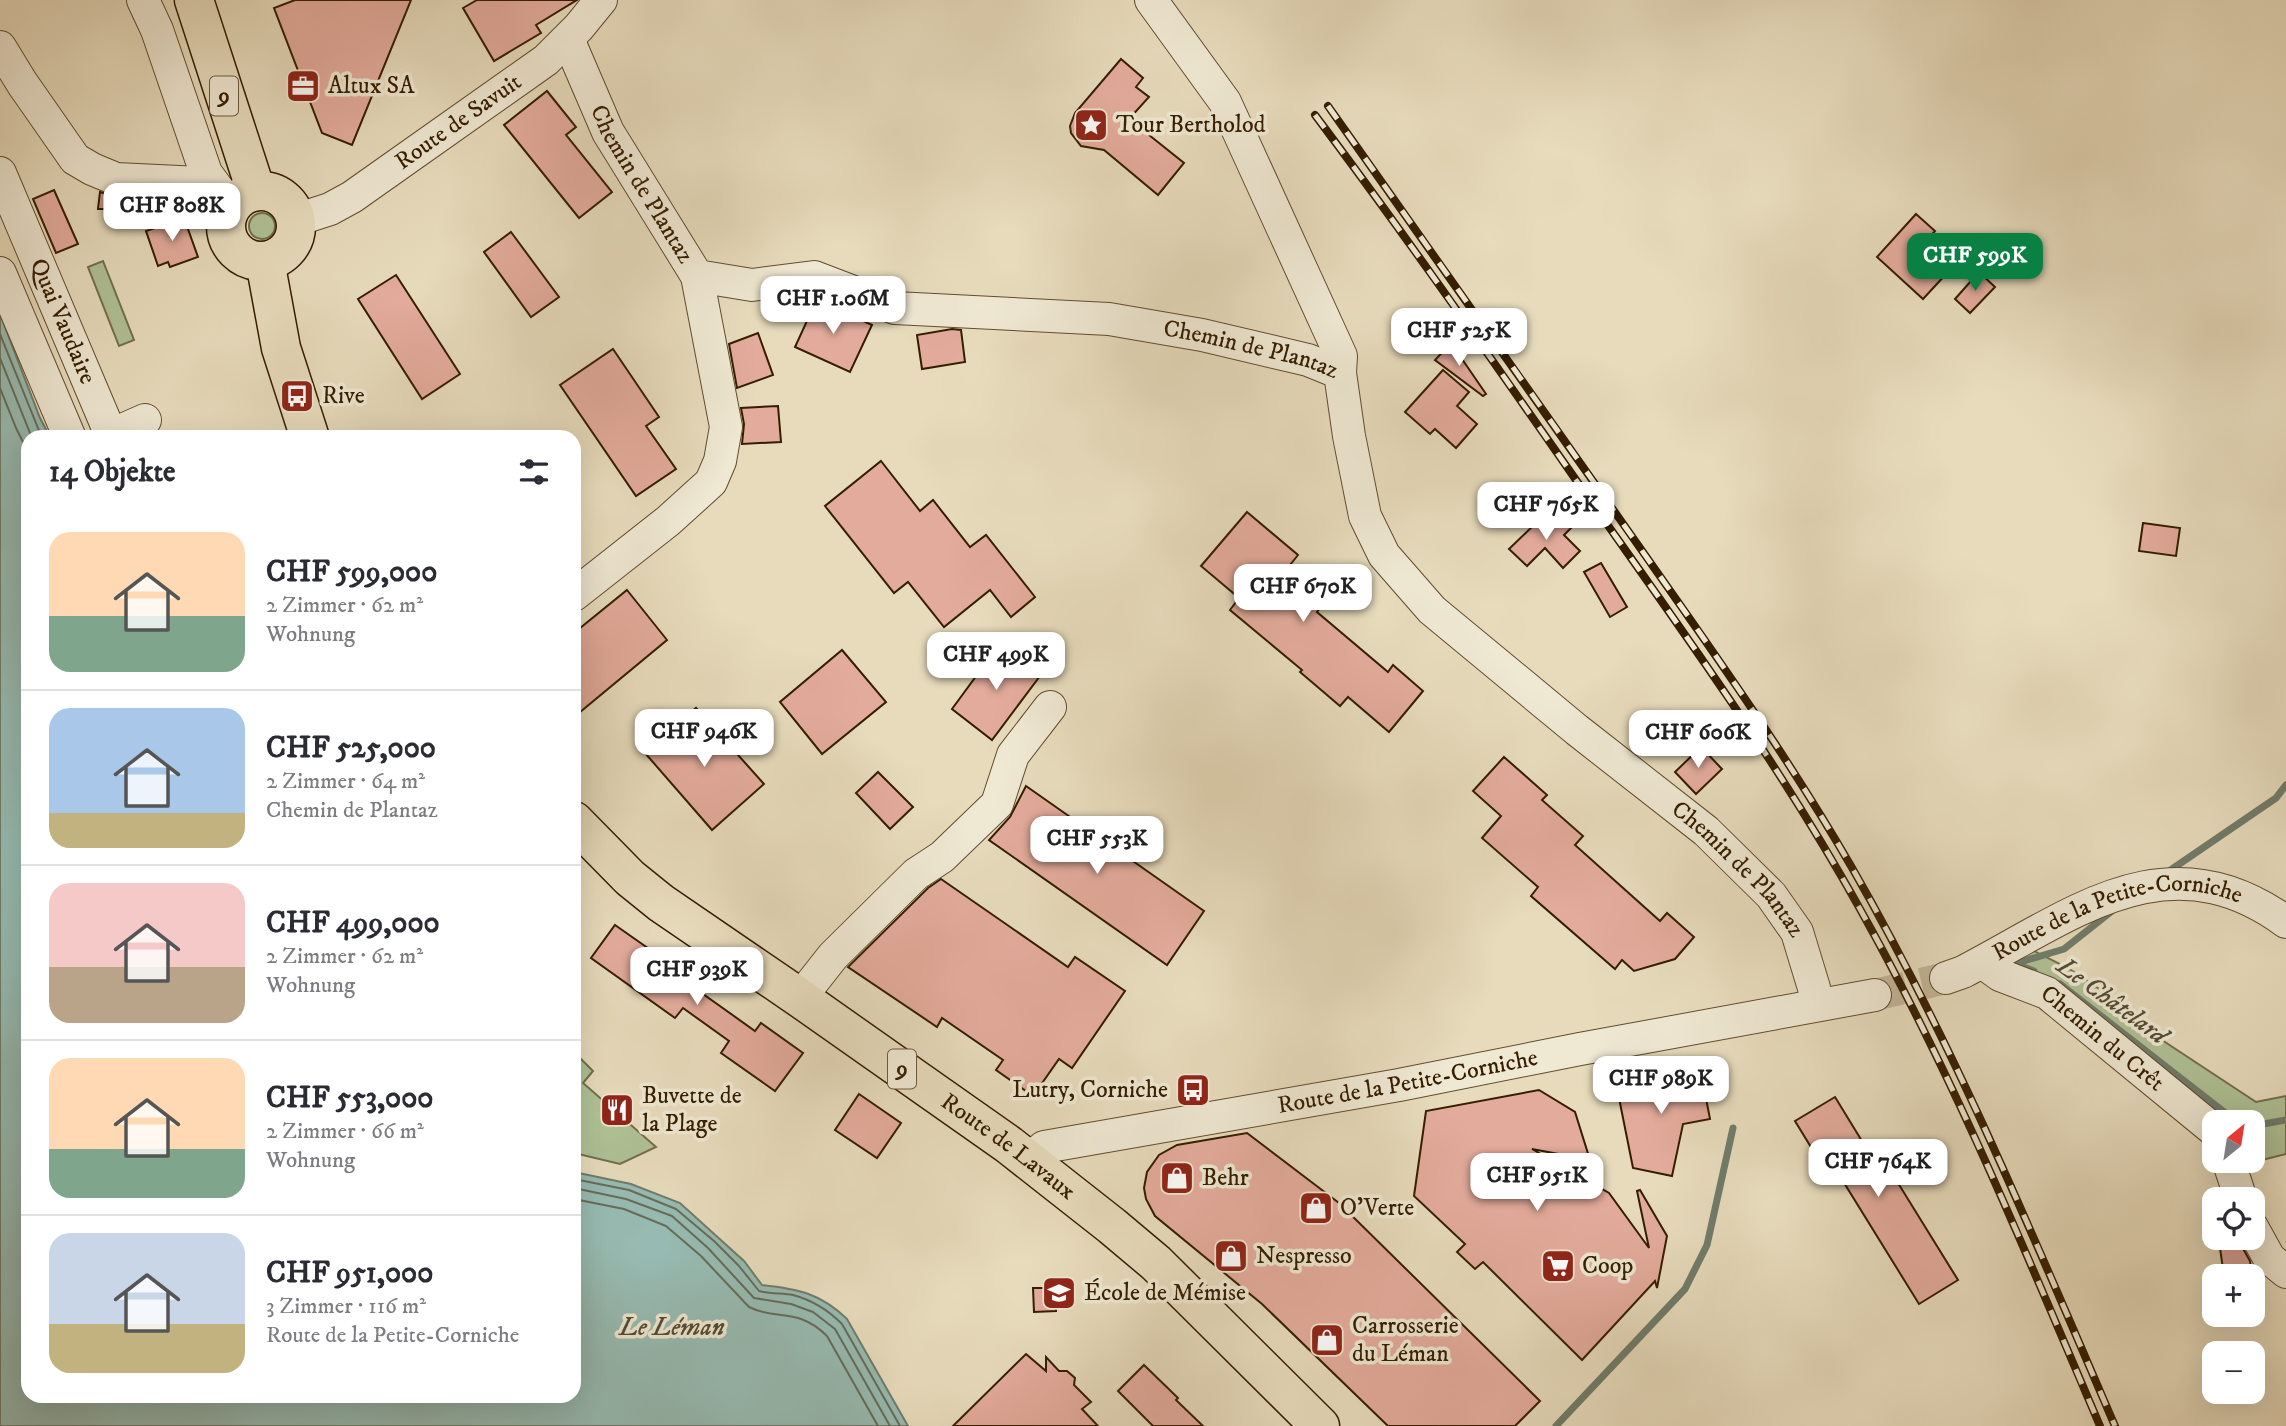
<!DOCTYPE html>
<html lang="de">
<meta charset="utf-8">
<style>
:root{--surface:#fff;--page:#f7f7f7;--text:#2b2b33;--muted:#7c7c81;--line:#e1e1e2;--accent:#0b8043}
body{margin:0;font-family:"IM FELL DW Pica",serif;background:var(--page);color:var(--text);height:100vh;display:flex;flex-direction:column;font-size:26px;white-space:nowrap}
*{box-sizing:border-box;margin:0}
p{font-size:23px;color:var(--muted)}
.icon{flex:none;width:38px;height:38px;fill:none;stroke:currentColor;stroke-width:2;stroke-linecap:round;stroke-linejoin:round}
.map{position:relative;flex:1;overflow:hidden}
.drawer{position:absolute;left:21px;top:430px;width:560px;height:973px;display:flex;flex-direction:column;background:var(--surface);border-radius:21px;box-shadow:0 7px 28px #0002}
.drawer>*{flex:none}
.needle{width:46px;rotate:30deg}
.tools{position:absolute;left:2202px;top:1110px;display:grid;gap:14px}
.tools a{display:grid;place-items:center;width:63px;height:63px;border-radius:14px;background:var(--surface);box-shadow:0 7px 28px #0002;font-size:35px}
.price{position:absolute;translate:-50% -60px;padding:0 16px;border-radius:14px;background:#fff;color:#222;font-size:23px;line-height:46px;filter:drop-shadow(0 2px 4px #0008)}
.price::after{content:'';position:absolute;left:50%;top:42px;width:21px;height:16px;margin-left:-10px;background:inherit;clip-path:polygon(0 0,100% 0,50% 100%)}
.price.active{background:var(--accent);color:#fff}
ul{padding:0;list-style:none}
li{display:flex;align-items:center;gap:21px;height:175px;padding:0 28px}
li+li{border-top:2px solid var(--line)}
li span{display:grid;place-items:center;flex:none;width:196px;height:140px;border-radius:21px;color:#555}
li>.icon{margin-inline-start:auto}
span .icon{width:84px;height:84px;fill:#fffc;stroke-width:1}
li b{font-size:30px}
h2{display:flex;justify-content:space-between;align-items:center;height:84px;padding:0 28px;font-size:30px}
.map>svg:first-child{display:block}
.green{fill:#afc195;stroke:#726f4a;stroke-width:2}
.water{fill:#97bbb2;stroke:#707c6b;stroke-width:2}
.lines{fill:none;stroke-linecap:round;stroke-linejoin:round}
.shore{stroke:#666c59;stroke-width:2}
.stream{stroke:#707c6b;stroke-width:7}
.building{fill:#e3ab9c;stroke:#351d00;stroke-width:2}
.minor-tunnel{stroke:#c3b596;stroke-width:32;stroke-dasharray:32 16;stroke-linecap:butt}
.minor-casing{stroke:#624c2f;stroke-width:34}
.major-casing{stroke:#351d00;stroke-width:41}
.minor{stroke:#efe8d3;stroke-width:32}
.major{stroke:#e7dbbc;stroke-width:38}
.rail-casing{stroke:#351d00;stroke-width:8}
.rail{stroke:#efe8d3;stroke-width:5;stroke-dasharray:16;stroke-linecap:butt}
.labels{text-anchor:middle;dominant-baseline:central;stroke-width:7;stroke-linejoin:round;paint-order:stroke}
.shield{fill:#efe8d3;stroke:#6d5a3f;stroke-width:2}
.shield-label{font-size:23px;font-weight:bold;fill:#351d00}
.poi-label{font-size:24px;fill:#351d00;stroke:#efe8d3;text-anchor:start}
.street-label{font-size:24px;fill:#351d00;stroke:#efe8d3}
.water-label{font-size:26px;font-style:italic;fill:#524c35;stroke:#efe8d3}
</style>
<div class="map">
<svg width="2286" height="1426" viewBox="0 0 2286 1426">
<rect width="100%" height="100%" fill="#e7dbbc"/>
<filter id="stains"><feTurbulence type="fractalNoise" baseFrequency=".00286" numOctaves="4"/><feColorMatrix values="0 0 0 0 .2 0 0 0 0 .09 0 0 0 0 .02 0 0 0 .5 -.17"/></filter>
<radialGradient id="worn" r=".72"><stop offset=".6" stop-color="#630" stop-opacity="0"/><stop offset="1" stop-color="#630" stop-opacity=".3"/></radialGradient>
<g class="green">
<circle cx="262" cy="226" r="13"/>
<path d="M103,261L134,340L119,346L88,267Z"/>
<path d="M2030,949L2068,968L2119,1002L2165,1042L2256,1102L2286,1096V1154L2230,1168L2228,1160H2252V1122H2214L2009,960Z"/>
<path d="M574,1052L593,1071L583,1083L656,1147L620,1164L574,1153Z"/>
</g>
<path class="water" d="M0,314L40,418L50,437L28,438V1396H574V1172L631,1184L680,1203L744,1261L762,1285C798,1289 820,1293 847,1319L908,1426H0Z"/>
<g class="lines">
<g class="shore">
<path d="M0,334L42,438"/>
<path d="M0,358L32,438"/>
<path d="M0,388L16,428L28,452"/>
<path d="M574,1179L629,1190L676,1209L714,1241L739,1266L759,1291C770,1294 782,1293 793,1295C812,1300 828,1310 842,1324L900,1426"/>
<path d="M574,1188L626,1199L672,1216L708,1248L754,1298L791,1304L813,1312L835,1329L890,1426"/>
<path d="M574,1199L624,1209L666,1226L701,1256L749,1307C777,1321 798,1307 827,1336L878,1426"/>
</g>
<g class="stream">
<path d="M2172,869L2276,798L2286,785"/>
<path d="M2017,963L2064,949L2112,911"/>
<path d="M2015,964L2034,971"/>
<path d="M2060,984L2237,1122"/>
<path d="M2252,1126L2286,1120"/>
<path d="M1556,1426L1685,1289L1707,1245L1733,1128"/>
</g>
</g>
<g class="building">
<path d="M295,0H411L352,145L322,133L274,8Z"/>
<path d="M477,0H577L536,25L541,33L494,61L463,8Z"/>
<path d="M1121,59L1143,78L1136,87L1149,97L1129,119L1184,163L1158,195L1104,150L1081,146L1071,133L1070,126L1075,113Z"/>
<path d="M547,91L576,127L566,135L612,192L579,218L504,125Z"/>
<path d="M54,190L78,244L56,253L33,199Z"/>
<path d="M100,192L115,197L129,198L130,209H98Z"/>
<path d="M1916,214L1935,231L1920,248L1947,273L1923,299L1877,257Z"/>
<path d="M184,218L198,257L170,267L168,262L158,266L146,231Z"/>
<path d="M511,232L559,297L531,317L484,252Z"/>
<path d="M1979,272L1995,287L1970,313L1955,299Z"/>
<path d="M396,275L460,374L422,399L358,299Z"/>
<path d="M817,299L872,325L850,372L795,347Z"/>
<path d="M952,329L961,330L965,362L922,369L917,335Z"/>
<path d="M758,333L773,375L737,388L729,344Z"/>
<path d="M1451,343L1486,394L1483,396L1435,360Z"/>
<path d="M613,349L659,417L646,426L676,469L636,496L560,385Z"/>
<path d="M1443,370L1469,392L1457,406L1477,424L1456,448L1435,429L1430,434L1405,412Z"/>
<path d="M778,406L781,442L742,444L744,424L741,408Z"/>
<path d="M881,461L920,511L933,500L970,547L986,535L1035,597L1011,617L990,590L944,627L908,582L894,593L825,506Z"/>
<path d="M1553,511L1571,528L1564,535L1580,551L1563,568L1545,548L1527,566L1509,549L1538,521L1541,524Z"/>
<path d="M1247,512L1298,555L1286,570L1324,603L1317,612L1388,672L1393,665L1423,691L1389,732L1348,697L1340,706L1300,672L1302,670L1230,610L1239,598L1201,566Z"/>
<path d="M2143,523L2180,528L2176,556L2139,551Z"/>
<path d="M1601,563L1627,607L1610,617L1584,572Z"/>
<path d="M627,590L667,640L574,717V633Z"/>
<path d="M999,645L1040,676L992,740L952,709Z"/>
<path d="M842,650L886,702L822,754L780,702Z"/>
<path d="M696,708L764,784L712,830L645,753Z"/>
<path d="M1701,747L1722,769L1696,794L1675,772Z"/>
<path d="M1504,757L1547,795L1542,800L1583,836L1575,845L1660,921L1667,913L1694,937L1675,959L1634,971L1622,960L1615,969L1531,896L1538,887L1482,838L1501,816L1473,791Z"/>
<path d="M878,772L913,807L890,829L856,793Z"/>
<path d="M1026,786L1204,911L1167,965L989,840L1010,817Z"/>
<path d="M941,879L1068,967L1075,957L1125,991L1072,1068L1059,1059L1033,1096L996,1070L1003,1060L942,1018L937,1027L848,967L928,888Z"/>
<path d="M615,925L699,984L696,989L755,1031L761,1023L803,1053L775,1091L721,1053L729,1041L683,1008L675,1018L591,958Z"/>
<path d="M1700,1067L1710,1119L1683,1124L1672,1176L1633,1168L1616,1083Z"/>
<path d="M1539,1090L1575,1112L1590,1160L1532,1149L1609,1193L1649,1248L1637,1191L1640,1190L1667,1236L1657,1288L1655,1281L1582,1360L1483,1262L1475,1269L1457,1252L1465,1244L1414,1196L1426,1111Z"/>
<path d="M859,1094L901,1123L877,1158L835,1130Z"/>
<path d="M1835,1097L1873,1159L1880,1154L1958,1280L1919,1304L1841,1178L1833,1183L1795,1121Z"/>
<path d="M1247,1133L1339,1203L1540,1401L1515,1426H1388L1262,1304L1155,1216L1146,1199L1144,1188L1147,1172L1159,1155L1177,1145Z"/>
<path d="M2237,1238L2250,1261L2252,1274L2224,1276L2219,1241Z"/>
<path d="M1033,1288H1055L1056,1311L1034,1312Z"/>
<path d="M1026,1354L1046,1371V1357L1059,1371H1067L1075,1378L1074,1385L1091,1402L1082,1409L1098,1426H953Z"/>
<path d="M1144,1365L1178,1398L1176,1400L1203,1426H1153L1118,1391Z"/>
</g>
<g class="lines">
<path class="minor-tunnel" d="M1875,995L1946,978"/>
<g class="minor-casing">
<g id="minor">
<path d="M143,0L157,30L206,173L231,207"/>
<path d="M1151,0L1225,102L1341,356L1340,373"/>
<path id="s1" d="M568,39L608,132L697,276L752,285L814,277L895,308L1109,319L1202,335L1308,360L1340,373L1349,436L1365,516L1384,555L1432,610L1577,730L1706,831L1771,895L1797,932L1814,988L1816,1005"/>
<path d="M0,47L22,83L75,159L92,169L116,179L200,183L217,189"/>
<path id="s2" d="M0,173L111,435L145,420"/>
<path id="s3" d="M296,220L330,209L352,197L546,60L579,27L601,0"/>
<path d="M0,273L70,438"/>
<path d="M574,595L668,521L711,482L720,461L726,427L697,276"/>
<path id="s4" d="M1982,962L2000,975L2047,993L2214,1130"/>
<path id="s5" d="M1946,978L1963,972C2071,916 2167,835 2286,922"/>
<path d="M800,998L833,956L916,874L942,857L997,804L1013,755L1050,707"/>
<path id="s6" d="M1028,1160L1044,1147L1399,1085L1580,1049L1875,995"/>
<path d="M2228,1160L2241,1199"/>
<path d="M2252,1227L2269,1258L2286,1272"/>
</g>
</g>
<g class="major-casing">
<g id="major">
<path d="M194,0L256,191"/>
<circle cx="261" cy="226" r="35"/>
<path d="M265,261L281,348L310,438"/>
<path id="s7" d="M574,821L630,878L661,903L800,998L1009,1145L1112,1226L1156,1263L1320,1426"/>
</g>
</g>
<use href="#minor" class="minor"/>
<use href="#major" class="major"/>
<g class="rail-casing">
<g id="rail">
<path d="M1328,106C1425,243 1522,380 1619,518C1699,632 1781,745 1851,866C1954,1045 2033,1236 2115,1426"/>
<path d="M1315,115C1412,244 1504,377 1597,510C1689,640 1782,769 1860,909C1953,1075 2025,1251 2100,1426"/>
</g>
</g>
<use href="#rail" class="rail"/>
</g>
<defs>
<g id="office-square" transform="scale(1.75)"><rect x="-9" y="-9" width="18" height="18" rx="4" fill="#8f2418" stroke="#efe8d3"/><path d="M-6-3h4V-5.5h4V-3h4V5H-6ZM-1-4.5V-3h2v-1.5ZM-6 0V1H6V0Z" fill="#fff"/></g>
<g id="sight-square" transform="scale(1.75)"><rect x="-9" y="-9" width="18" height="18" rx="4" fill="#8f2418" stroke="#efe8d3"/><path d="M0-6L1.8-2.2L6-1.7L2.9 1.2L3.7 5.4L0 3.3L-3.7 5.4L-2.9 1.2L-6-1.7L-1.8-2.2Z" fill="#fff"/></g>
<g id="bus-square" transform="scale(1.75)"><rect x="-9" y="-9" width="18" height="18" rx="4" fill="#8f2418" stroke="#efe8d3"/><path d="M-5-6H5V4H4V6H2V4H-2V6H-4V4H-5ZM-3.5-4V0h7V-4ZM-3.5 1.2v1.5H-2V1.2ZM2 1.2v1.5H3.5V1.2Z" fill="#fff"/></g>
<g id="restaurant-square" transform="scale(1.75)"><rect x="-9" y="-9" width="18" height="18" rx="4" fill="#8f2418" stroke="#efe8d3"/><path d="M-5-6h1v4h1v-4h1v4h1v-4h1v5L-1.5 .5V6h-2V.5L-5-1ZM5-6V6H3V1.5H1.5Q1.5-4 5-6Z" fill="#fff"/></g>
<g id="shop-square" transform="scale(1.75)"><rect x="-9" y="-9" width="18" height="18" rx="4" fill="#8f2418" stroke="#efe8d3"/><path d="M-5-2.5h2.3a2.7 3.5 0 0 1 5.4 0H5L5.5 6h-11ZM-1.5-2.5h3a1.5 2.3 0 0 0-3 0Z" fill="#fff"/></g>
<g id="supermarket-square" transform="scale(1.75)"><rect x="-9" y="-9" width="18" height="18" rx="4" fill="#8f2418" stroke="#efe8d3"/><path d="M-6-5.5h2.5l.6 2H6L4.5 2H-2.5L-4.4-4H-6ZM-1.5 3.2a1.3 1.3 0 1 0 .1 0ZM3 3.2a1.3 1.3 0 1 0 .1 0Z" fill="#fff"/></g>
<g id="school-square" transform="scale(1.75)"><rect x="-9" y="-9" width="18" height="18" rx="4" fill="#8f2418" stroke="#efe8d3"/><path d="M0-5L7-2L0 1L-7-2ZM-4 1L0 2.5L4 1V4Q0 6-4 4Z" fill="#fff"/></g>
</defs>
<g fill-rule="evenodd">
<use href="#office-square" x="303" y="86"/>
<use href="#sight-square" x="1091" y="125"/>
<use href="#bus-square" x="297" y="396"/>
<use href="#bus-square" x="1193" y="1090"/>
<use href="#restaurant-square" x="617" y="1110"/>
<use href="#shop-square" x="1177" y="1178"/>
<use href="#shop-square" x="1316" y="1208"/>
<use href="#shop-square" x="1231" y="1256"/>
<use href="#supermarket-square" x="1558" y="1266"/>
<use href="#school-square" x="1059" y="1293"/>
<use href="#shop-square" x="1327" y="1340"/>
</g>
<g class="labels">
<g class="shield">
<rect x="210" y="76.5" width="28" height="39" rx="5"/>
<rect x="888" y="1049.5" width="28" height="39" rx="5"/>
</g>
<g class="shield-label">
<text x="224" y="96">9</text>
<text x="902" y="1069">9</text>
</g>
<g class="poi-label">
<text x="328" y="86">Altux SA</text>
<text x="1116" y="125">Tour Bertholod</text>
<text x="322" y="396">Rive</text>
<text x="1168" y="1090" text-anchor="end">Lutry, Corniche</text>
<text x="642" y="1096">Buvette de<tspan x="642" dy="28">la Plage</tspan></text>
<text x="1202" y="1178">Behr</text>
<text x="1340" y="1208">O'Verte</text>
<text x="1256" y="1256">Nespresso</text>
<text x="1582" y="1266">Coop</text>
<text x="1084" y="1293">École de Mémise</text>
<text x="1352" y="1326">Carrosserie<tspan x="1352" dy="28">du Léman</tspan></text>
</g>
<g class="street-label">
<text stroke="none"><textPath href="#s3" startOffset="191">Route de Savuit</textPath></text>
<text stroke="none"><textPath href="#s1" startOffset="163">Chemin de Plantaz</textPath></text>
<text stroke="none"><textPath href="#s2" startOffset="161">Quai Vaudaire</textPath></text>
<text stroke="none"><textPath href="#s1" startOffset="835">Chemin de Plantaz</textPath></text>
<text stroke="none"><textPath href="#s1" startOffset="1591">Chemin de Plantaz</textPath></text>
<text stroke="none"><textPath href="#s5" startOffset="186">Route de la Petite-Corniche</textPath></text>
<text stroke="none"><textPath href="#s4" startOffset="144">Chemin du Crêt</textPath></text>
<text stroke="none"><textPath href="#s6" startOffset="390">Route de la Petite-Corniche</textPath></text>
<text stroke="none"><textPath href="#s7" startOffset="544">Route de Lavaux</textPath></text>
</g>
<g class="water-label">
<text transform="translate(2112 1001) rotate(36)">Le Châtelard</text>
<text x="672" y="1327">Le Léman</text>
</g>
</g>
<rect width="100%" height="100%" filter="url(#stains)"/>
<rect width="100%" height="100%" fill="url(#worn)"/>
</svg>
<div class="tools">
<a><svg class="needle" viewBox="-14 -14 28 28"><path d="M0-13l5 13h-10z" fill="#e53935"/><path d="M0 13l5-13h-10z" fill="#7c7c81"/></svg></a>
<a><svg class="icon" aria-label="locate" viewBox="0 0 24 24"><circle cx="12" cy="12" r="6"/><path d="M12 2v4M12 18v4M2 12h4M18 12h4"/></svg></a>
<a>+</a>
<a>−</a>
</div>
<b class="price" style="left:172px;top:243px">CHF 808K</b>
<b class="price active" style="left:1975px;top:293px">CHF 599K</b>
<b class="price" style="left:833px;top:336px">CHF 1.06M</b>
<b class="price" style="left:1459px;top:368px">CHF 525K</b>
<b class="price" style="left:1546px;top:542px">CHF 765K</b>
<b class="price" style="left:1303px;top:624px">CHF 670K</b>
<b class="price" style="left:996px;top:692px">CHF 499K</b>
<b class="price" style="left:704px;top:769px">CHF 946K</b>
<b class="price" style="left:1698px;top:770px">CHF 606K</b>
<b class="price" style="left:1097px;top:876px">CHF 553K</b>
<b class="price" style="left:697px;top:1007px">CHF 939K</b>
<b class="price" style="left:1661px;top:1116px">CHF 989K</b>
<b class="price" style="left:1878px;top:1199px">CHF 764K</b>
<b class="price" style="left:1537px;top:1213px">CHF 951K</b>
<section class="drawer">
<h2>14 Objekte<svg class="icon" aria-label="filters" viewBox="0 0 24 24"><path d="M4 7h16M4 17h16"/><circle cx="9" cy="7" r="2"/><circle cx="15" cy="17" r="2"/></svg></h2>
<ul>
<li><span style="background:linear-gradient(#ffd9b3 60%,#7fa58c 0)"><svg class="icon" aria-label="home" viewBox="0 0 24 24"><path d="M3 11l9-7 9 7M6 9v11h12V9"/></svg></span><div><b>CHF 599,000</b><p>2 Zimmer · 62 m²</p><p>Wohnung</p></div></li>
<li><span style="background:linear-gradient(#a9c7e8 75%,#c2b280 0)"><svg class="icon" aria-label="home" viewBox="0 0 24 24"><path d="M3 11l9-7 9 7M6 9v11h12V9"/></svg></span><div><b>CHF 525,000</b><p>2 Zimmer · 64 m²</p><p>Chemin de Plantaz</p></div></li>
<li><span style="background:linear-gradient(#f6c9c9 60%,#b9a48a 0)"><svg class="icon" aria-label="home" viewBox="0 0 24 24"><path d="M3 11l9-7 9 7M6 9v11h12V9"/></svg></span><div><b>CHF 499,000</b><p>2 Zimmer · 62 m²</p><p>Wohnung</p></div></li>
<li><span style="background:linear-gradient(#ffd9b3 65%,#7fa58c 0)"><svg class="icon" aria-label="home" viewBox="0 0 24 24"><path d="M3 11l9-7 9 7M6 9v11h12V9"/></svg></span><div><b>CHF 553,000</b><p>2 Zimmer · 66 m²</p><p>Wohnung</p></div></li>
<li><span style="background:linear-gradient(#c9d6e8 65%,#c2b280 0)"><svg class="icon" aria-label="home" viewBox="0 0 24 24"><path d="M3 11l9-7 9 7M6 9v11h12V9"/></svg></span><div><b>CHF 951,000</b><p>3 Zimmer · 116 m²</p><p>Route de la Petite-Corniche</p></div></li>
</ul>
</section>
</div>
